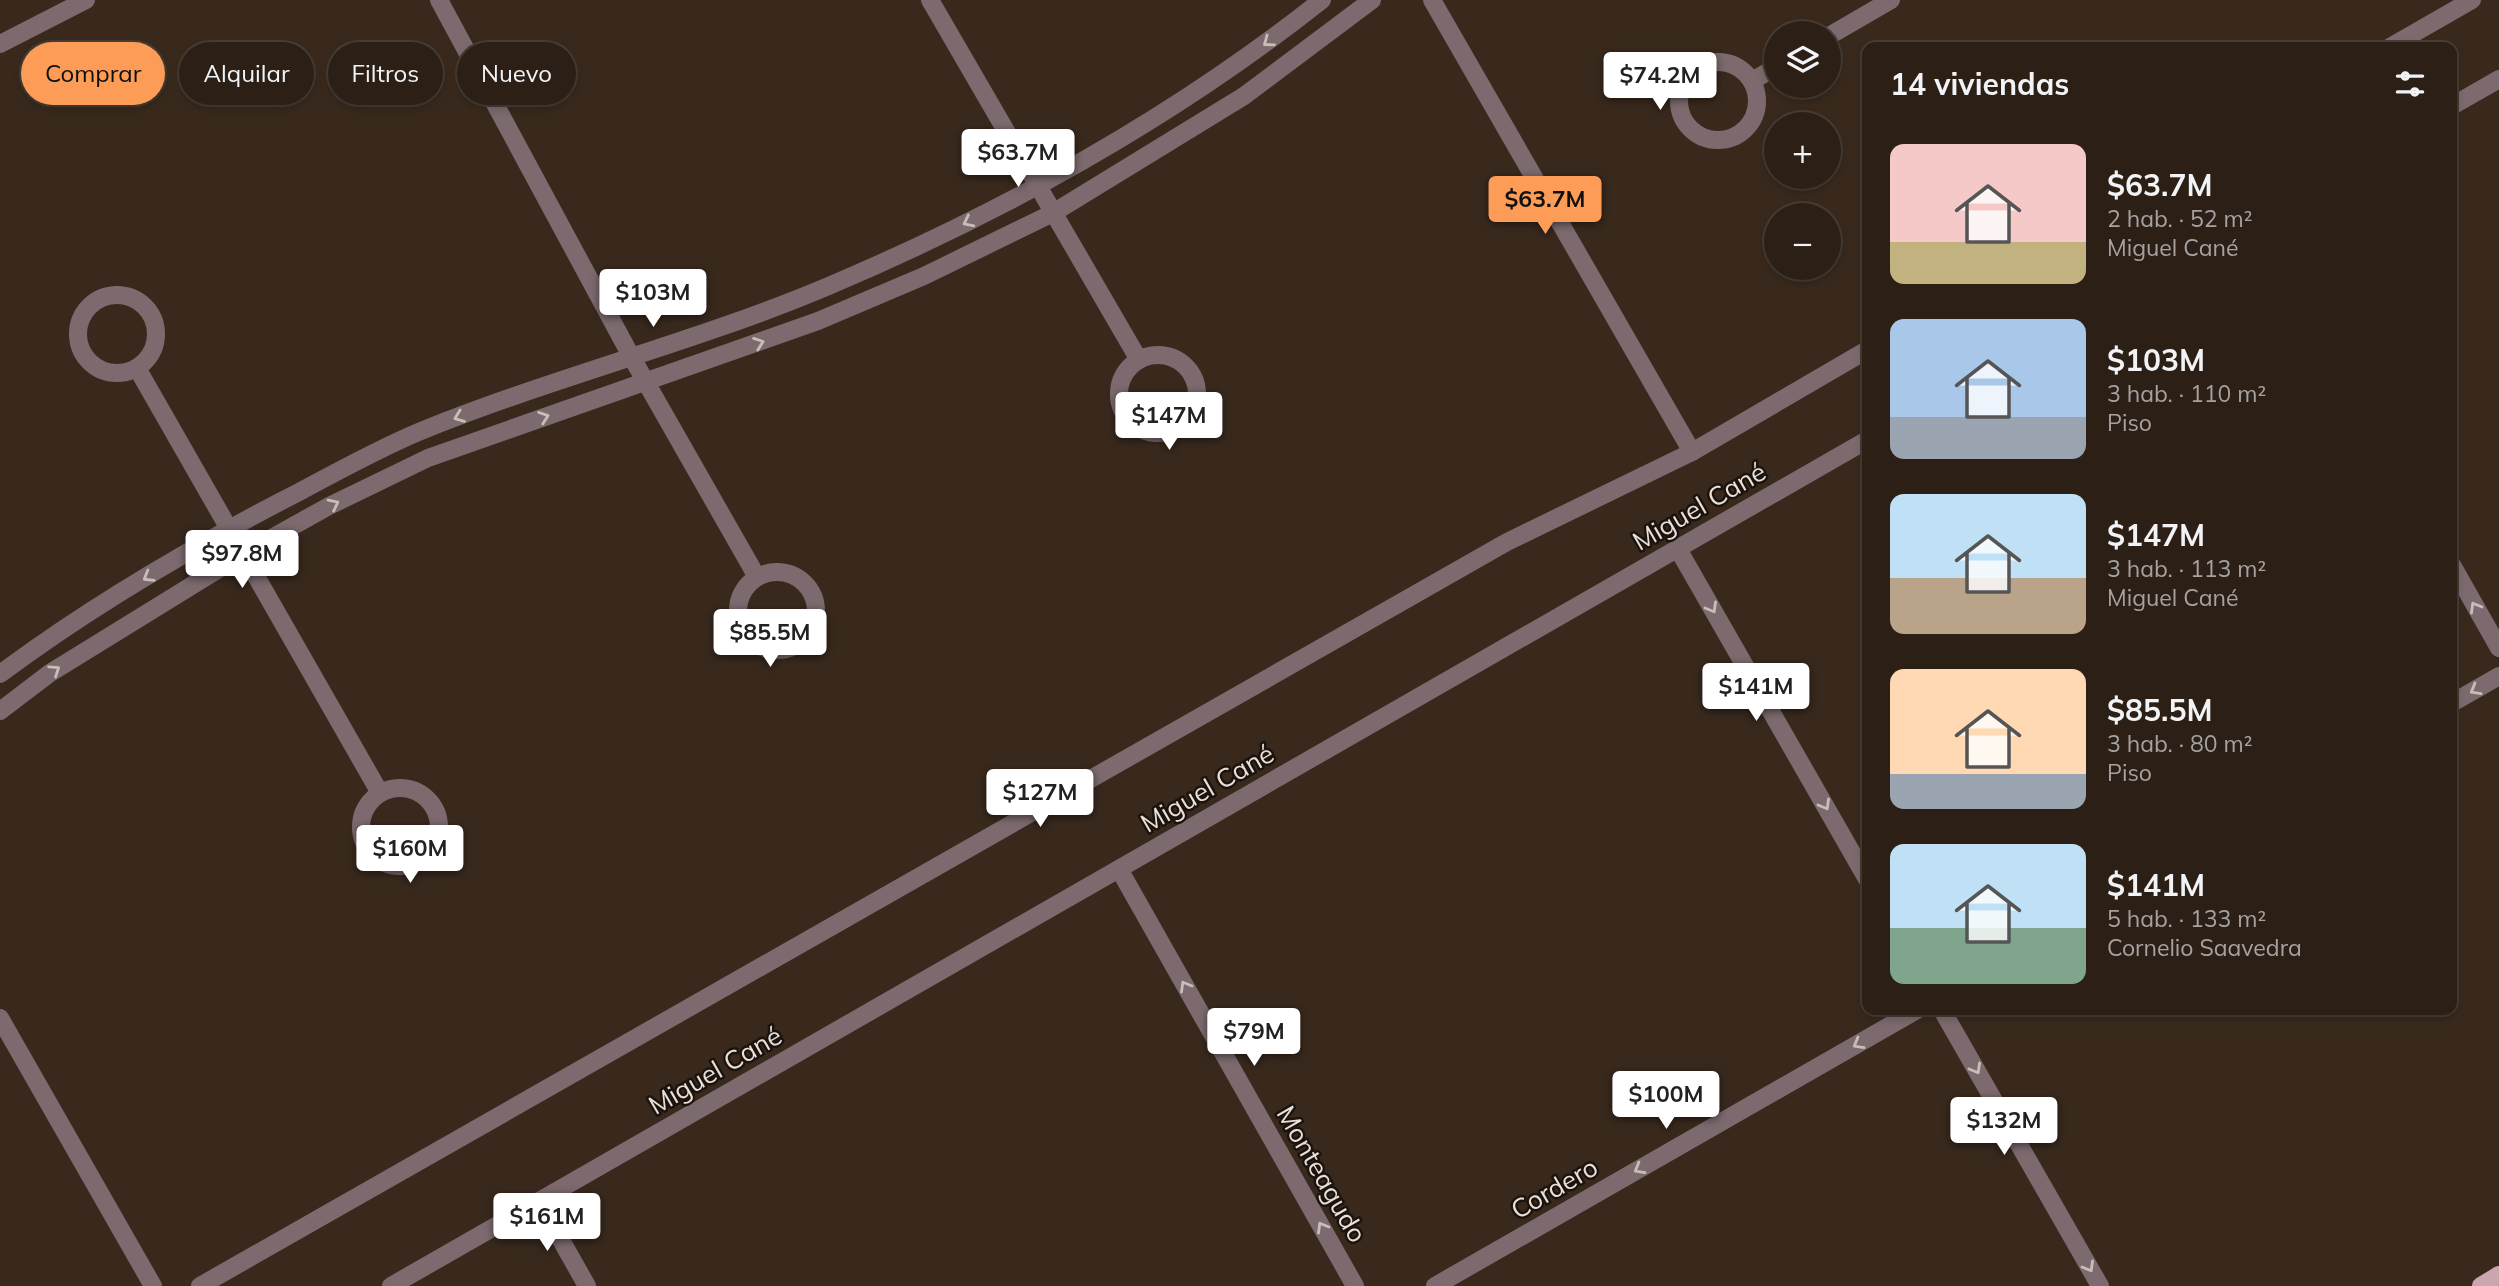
<!DOCTYPE html>
<html lang="es">
<meta charset="utf-8">
<style>
:root{--surface:#2b1f16;--page:#372c23;--text:#f1f3f6;--muted:#a6a2a1;--line:#473d35;--accent:#fd9c56}
body{margin:0;font-family:Mulish,sans-serif;background:var(--page);color:var(--text);height:100vh;display:flex;flex-direction:column;font-size:26px;white-space:nowrap}
*{box-sizing:border-box;margin:0}
p{font-size:23px;color:var(--muted)}
.icon{flex:none;width:38px;height:38px;fill:none;stroke:currentColor;stroke-width:2;stroke-linecap:round;stroke-linejoin:round}
.map{position:relative;flex:1;overflow:hidden}
.side{position:absolute;left:1862px;top:42px;width:595px;height:973px;display:flex;flex-direction:column;background:var(--surface);border-radius:14px;box-shadow:0 4px 10px #0003,0 0 0 2px var(--line)}
.side>*{flex:none}
.guide{position:absolute;left:21px;top:42px;width:665px;height:63px;display:flex;gap:14px}
.controls{position:absolute;left:1764px;top:21px;display:grid;gap:14px}
.controls a{display:grid;place-items:center;width:77px;height:77px;border-radius:50%;background:var(--surface);box-shadow:0 4px 10px #0003,0 0 0 2px var(--line);font-size:35px}
.price{position:absolute;translate:-50% -60px;padding:0 16px;border-radius:7px;background:#fff;color:#222;font-size:23px;line-height:46px;filter:drop-shadow(0 2px 4px #0008)}
.price::after{content:'';position:absolute;left:50%;top:42px;width:21px;height:16px;margin-left:-10px;background:inherit;clip-path:polygon(0 0,100% 0,50% 100%)}
.price.current{background:var(--accent);color:#111}
ul{padding:0;list-style:none}
li{display:flex;align-items:center;gap:21px;height:175px;padding:0 28px}
li span{display:grid;place-items:center;flex:none;width:196px;height:140px;border-radius:14px;color:#555}
li>.icon{margin-inline-start:auto}
span .icon{width:84px;height:84px;fill:#fffc;stroke-width:1}
li b{font-size:30px}
h2{display:flex;justify-content:space-between;align-items:center;height:84px;padding:0 28px;font-size:30px}
.tag{padding:0 24px;border-radius:32px;background:var(--surface);box-shadow:0 4px 10px #0003,0 0 0 2px var(--line);font-size:24px;line-height:63px}
.tag.current{background:var(--accent);color:#111}
.map>svg:first-child{display:block}
.lines{fill:none;stroke-linecap:round;stroke-linejoin:round}
.minor{stroke:#7c6a6e;stroke-width:18}
.major{stroke:#cba6ae;stroke-width:18}
.oneway{stroke:#cabdb8}
.labels{text-anchor:middle;dominant-baseline:central;stroke-width:5;stroke-linejoin:round;paint-order:stroke}
.street-label{font-size:26px;fill:#ebe0d8;stroke:#1b140e}
</style>
<div class="map">
<svg width="2499" height="1286" viewBox="0 0 2499 1286">
<rect width="100%" height="100%" fill="#39291d"/>
<g class="lines">
<g class="minor">
<path d="M439,0L631,356L757,577"/>
<path d="M930,0L1139,360"/>
<path d="M1432,0L1692,452"/>
<path d="M1829,36L1891,0"/>
<path d="M0,44L86,0"/>
<path d="M2390,47L2472,0"/>
<circle cx="1718" cy="101" r="39"/>
<path d="M1752,81L1776,67"/>
<path d="M2452,106L2499,79"/>
<circle cx="117" cy="334" r="39"/>
<circle cx="1158" cy="394" r="39"/>
<path d="M137,368L380,793"/>
<path d="M1678,549L1867,879"/>
<path d="M2452,565L2499,648"/>
<circle cx="777" cy="611" r="39"/>
<path d="M0,674C94,604 197,544 301,491C340,470 380,448 421,431C556,376 697,342 831,285C1005,211 1173,118 1322,0"/>
<path d="M2452,703L2499,676"/>
<path d="M0,711L50,673L243,554L329,506L428,458L818,321L924,276L1053,213L1244,96L1372,0"/>
<circle cx="400" cy="827" r="39"/>
<path d="M1119,869L1355,1286"/>
<path d="M1942,1010L2100,1286"/>
<path d="M0,1018L153,1286"/>
<path d="M539,1201L587,1286"/>
<path d="M200,1286L1507,542L1692,452L1867,350"/>
<path d="M391,1286L1867,440"/>
<path d="M1435,1286L1917,1010"/>
</g>
<path class="major" d="M2481,1286L2499,1275"/>
</g>
<defs><path id="oneway-chevron" d="M-2-3.5L2.5 0L-2 3.5" fill="none" stroke-width="1.6" stroke-linecap="round" stroke-linejoin="round" transform="scale(1.75)"/></defs>
<g class="oneway">
<use href="#oneway-chevron" transform="translate(1268 42) rotate(143)"/>
<use href="#oneway-chevron" transform="translate(968 222) rotate(154)"/>
<use href="#oneway-chevron" transform="translate(759 343) rotate(-20)"/>
<use href="#oneway-chevron" transform="translate(459 417) rotate(159)"/>
<use href="#oneway-chevron" transform="translate(544 417) rotate(-19)"/>
<use href="#oneway-chevron" transform="translate(334 504) rotate(-27)"/>
<use href="#oneway-chevron" transform="translate(148 577) rotate(149)"/>
<use href="#oneway-chevron" transform="translate(2475 607) rotate(-120)"/>
<use href="#oneway-chevron" transform="translate(1712 608) rotate(60)"/>
<use href="#oneway-chevron" transform="translate(55 670) rotate(-34)"/>
<use href="#oneway-chevron" transform="translate(2475 690) rotate(150)"/>
<use href="#oneway-chevron" transform="translate(1825 805) rotate(60)"/>
<use href="#oneway-chevron" transform="translate(1185 986) rotate(-120)"/>
<use href="#oneway-chevron" transform="translate(1858 1044) rotate(150)"/>
<use href="#oneway-chevron" transform="translate(1976 1069) rotate(60)"/>
<use href="#oneway-chevron" transform="translate(1639 1169) rotate(150)"/>
<use href="#oneway-chevron" transform="translate(1322 1227) rotate(-120)"/>
<use href="#oneway-chevron" transform="translate(2089 1267) rotate(60)"/>
</g>
<g class="labels">
<g class="street-label">
<text transform="translate(1699 506) rotate(-30)">Miguel Cané</text>
<text transform="translate(1207 788) rotate(-30)">Miguel Cané</text>
<text transform="translate(715 1070) rotate(-30)">Miguel Cané</text>
<text transform="translate(1322 1174) rotate(60)">Monteagudo</text>
<text transform="translate(1554 1188) rotate(-30)">Cordero</text>
</g>
</g>
</svg>
<div class="controls">
<a><svg class="icon" aria-label="layers" viewBox="0 0 24 24"><path d="M12 4l9 5-9 5-9-5zM3 14l9 5 9-5"/></svg></a>
<a>+</a>
<a>−</a>
</div>
<b class="price" style="left:1660px;top:112px">$74.2M</b>
<b class="price" style="left:1018px;top:189px">$63.7M</b>
<b class="price current" style="left:1545px;top:236px">$63.7M</b>
<b class="price" style="left:653px;top:329px">$103M</b>
<b class="price" style="left:1169px;top:452px">$147M</b>
<b class="price" style="left:242px;top:590px">$97.8M</b>
<b class="price" style="left:770px;top:669px">$85.5M</b>
<b class="price" style="left:1756px;top:723px">$141M</b>
<b class="price" style="left:1040px;top:829px">$127M</b>
<b class="price" style="left:410px;top:885px">$160M</b>
<b class="price" style="left:1254px;top:1068px">$79M</b>
<b class="price" style="left:1666px;top:1131px">$100M</b>
<b class="price" style="left:2004px;top:1157px">$132M</b>
<b class="price" style="left:547px;top:1253px">$161M</b>
<div class="guide">
<a class="tag current">Comprar</a>
<a class="tag">Alquilar</a>
<a class="tag">Filtros</a>
<a class="tag">Nuevo</a>
</div>
<section class="side">
<h2>14 viviendas<svg class="icon" aria-label="filters" viewBox="0 0 24 24"><path d="M4 7h16M4 17h16"/><circle cx="9" cy="7" r="2"/><circle cx="15" cy="17" r="2"/></svg></h2>
<ul>
<li><span style="background:linear-gradient(#f6c9c9 70%,#c2b280 0)"><svg class="icon" aria-label="home" viewBox="0 0 24 24"><path d="M3 11l9-7 9 7M6 9v11h12V9"/></svg></span><div><b>$63.7M</b><p>2 hab. · 52 m²</p><p>Miguel Cané</p></div></li>
<li><span style="background:linear-gradient(#a9c7e8 70%,#9aa5b1 0)"><svg class="icon" aria-label="home" viewBox="0 0 24 24"><path d="M3 11l9-7 9 7M6 9v11h12V9"/></svg></span><div><b>$103M</b><p>3 hab. · 110 m²</p><p>Piso</p></div></li>
<li><span style="background:linear-gradient(#bfe0f5 60%,#b9a48a 0)"><svg class="icon" aria-label="home" viewBox="0 0 24 24"><path d="M3 11l9-7 9 7M6 9v11h12V9"/></svg></span><div><b>$147M</b><p>3 hab. · 113 m²</p><p>Miguel Cané</p></div></li>
<li><span style="background:linear-gradient(#ffd9b3 75%,#9aa5b1 0)"><svg class="icon" aria-label="home" viewBox="0 0 24 24"><path d="M3 11l9-7 9 7M6 9v11h12V9"/></svg></span><div><b>$85.5M</b><p>3 hab. · 80 m²</p><p>Piso</p></div></li>
<li><span style="background:linear-gradient(#bfe0f5 60%,#7fa58c 0)"><svg class="icon" aria-label="home" viewBox="0 0 24 24"><path d="M3 11l9-7 9 7M6 9v11h12V9"/></svg></span><div><b>$141M</b><p>5 hab. · 133 m²</p><p>Cornelio Saavedra</p></div></li>
</ul>
</section>
</div>
